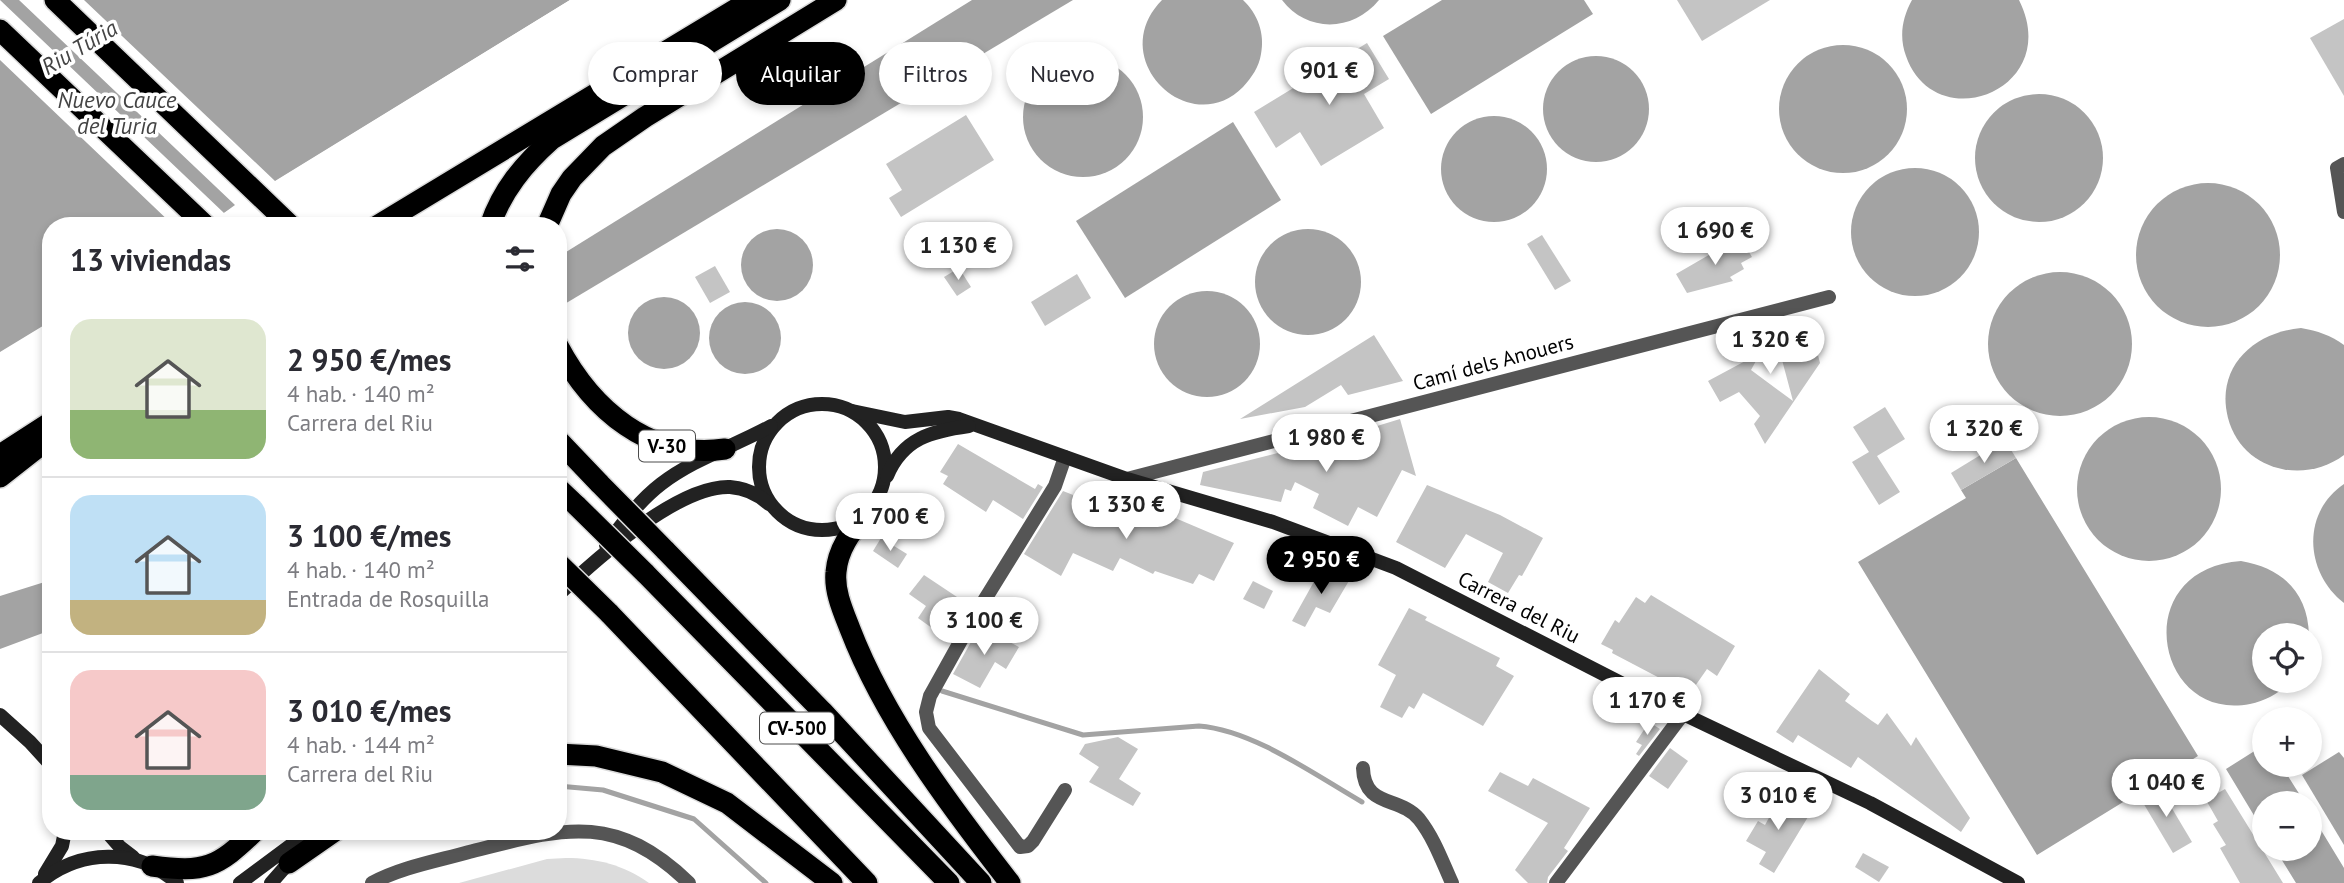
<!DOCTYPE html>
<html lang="es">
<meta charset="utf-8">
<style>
:root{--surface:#fff;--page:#f2f2f3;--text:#2b2b33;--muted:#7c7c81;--line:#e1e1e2;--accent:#000}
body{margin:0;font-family:"PT Sans",sans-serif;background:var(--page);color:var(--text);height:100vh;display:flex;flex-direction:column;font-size:26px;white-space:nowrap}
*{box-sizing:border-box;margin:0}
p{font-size:23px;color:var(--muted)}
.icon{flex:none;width:38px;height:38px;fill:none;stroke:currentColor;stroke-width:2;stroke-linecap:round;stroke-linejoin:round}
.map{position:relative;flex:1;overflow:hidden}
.side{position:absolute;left:42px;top:217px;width:525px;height:623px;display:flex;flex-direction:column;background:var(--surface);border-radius:28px;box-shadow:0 4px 10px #0003}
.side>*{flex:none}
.hud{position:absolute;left:588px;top:42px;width:665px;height:63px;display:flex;gap:14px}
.buttons{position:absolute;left:2252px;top:623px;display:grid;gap:14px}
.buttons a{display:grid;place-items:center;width:70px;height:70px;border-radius:50%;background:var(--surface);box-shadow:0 4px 10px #0003;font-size:35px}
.price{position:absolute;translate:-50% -60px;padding:0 16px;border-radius:24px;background:#fff;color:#222;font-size:23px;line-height:46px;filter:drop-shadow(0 2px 4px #0008)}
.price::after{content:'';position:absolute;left:50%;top:42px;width:21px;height:16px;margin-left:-10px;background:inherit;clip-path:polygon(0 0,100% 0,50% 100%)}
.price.active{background:var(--accent);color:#fff}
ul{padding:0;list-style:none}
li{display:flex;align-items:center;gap:21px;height:175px;padding:0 28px}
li+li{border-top:2px solid var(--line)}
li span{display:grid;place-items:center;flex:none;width:196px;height:140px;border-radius:21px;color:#555}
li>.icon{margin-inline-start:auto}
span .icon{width:84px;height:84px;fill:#fffc;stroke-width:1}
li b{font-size:30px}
h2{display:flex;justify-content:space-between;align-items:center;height:84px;padding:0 28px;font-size:30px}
.pill{padding:0 24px;border-radius:32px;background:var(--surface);box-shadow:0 4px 10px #0003;font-size:24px;line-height:63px}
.pill.active{background:var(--accent);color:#fff}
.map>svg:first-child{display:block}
.green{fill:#dcdcdc}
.water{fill:#a3a3a3}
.pier{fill:#fff}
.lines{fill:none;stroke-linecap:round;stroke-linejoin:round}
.stream{stroke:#a3a3a3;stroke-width:5}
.building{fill:#c4c4c4}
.highway-casing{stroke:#dbdbdb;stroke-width:24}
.street{stroke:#555;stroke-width:14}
.secondary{stroke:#222;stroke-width:14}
.highway{stroke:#000;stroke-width:21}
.highway-bridge-casing{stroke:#dbdbdb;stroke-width:24;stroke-linecap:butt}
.highway-bridge{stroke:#000;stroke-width:21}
.labels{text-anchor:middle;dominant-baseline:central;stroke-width:7;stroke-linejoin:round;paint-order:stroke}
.shield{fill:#fff;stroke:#4c4c4c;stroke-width:2}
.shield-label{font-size:19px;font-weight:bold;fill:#000}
.street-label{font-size:21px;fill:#000;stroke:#fff}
.water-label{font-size:23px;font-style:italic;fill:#444;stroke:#fff}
</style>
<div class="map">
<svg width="2344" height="883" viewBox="0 0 2344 883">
<rect width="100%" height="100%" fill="#fff"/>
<path class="green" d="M566,858C596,858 624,865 649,883H459L547,859Z"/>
<g class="water">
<path d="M0,0H570L203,226H51V321L0,352Z"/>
<path d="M972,0H1073L558,308V257Z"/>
<path d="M1162,0H1243C1258,14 1265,34 1261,54C1259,67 1252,77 1243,87C1190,141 1104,59 1162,0Z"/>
<path d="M1282,0H1379C1353,32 1307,33 1282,0Z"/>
<path d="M1442,0H1584L1593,14L1431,114L1383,36Z"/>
<path d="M1912,0H2019C2064,90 1935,139 1906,56C1899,37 1902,18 1912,0Z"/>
<circle cx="1843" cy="109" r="64"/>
<circle cx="1596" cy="109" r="53"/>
<circle cx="1083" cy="117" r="60"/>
<circle cx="2039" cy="158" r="64"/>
<circle cx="1494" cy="169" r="53"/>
<path d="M1233,122L1281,200L1125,298L1076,221Z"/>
<circle cx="1915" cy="232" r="64"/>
<circle cx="2208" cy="255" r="72"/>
<circle cx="1308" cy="282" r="53"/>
<circle cx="777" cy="265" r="36"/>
<circle cx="2060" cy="344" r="72"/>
<circle cx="1207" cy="344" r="53"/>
<circle cx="664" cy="333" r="36"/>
<circle cx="745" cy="338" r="36"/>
<path d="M2301,328C2318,331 2330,335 2344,345V455C2304,485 2242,471 2228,418C2215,367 2254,332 2301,328Z"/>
<circle cx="2149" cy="489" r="72"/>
<path d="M2016,458L2198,756L2037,855L1858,562L1966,498L1961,490Z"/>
<path d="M2344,484V603C2305,573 2301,513 2344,484Z"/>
<path d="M2241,561C2282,568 2308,592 2309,635H2264V681H2291C2280,693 2266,701 2250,704C2155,723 2127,569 2241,561Z"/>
<path d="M51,580V630L0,649V596Z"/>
<path d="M2264,745V765H2281L2305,803H2264V832L2226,769Z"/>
<path d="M2339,752L2344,758V845L2302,775Z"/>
<path d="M2310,812L2344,868V883H2296L2275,849H2310Z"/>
</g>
<path class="pier" d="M0,0L224,213L235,205L19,0H84L275,181L570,0H574L572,3L210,226H174L0,60Z"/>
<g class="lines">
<g class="stream">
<path d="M942,691L1083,735L1199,726C1253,730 1315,775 1362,802"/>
<path d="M558,786L603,790L694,819L766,883"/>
</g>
</g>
<g class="building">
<path d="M1677,0H1770L1702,41Z"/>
<path d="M2344,19V96L2310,38Z"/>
<path d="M1367,43L1389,79L1364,94L1384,128L1321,166L1300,132L1276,148L1254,112Z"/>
<path d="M966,115L994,160L901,217L889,198L902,190L886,164Z"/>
<path d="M1542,235L1571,281L1555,290L1527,244Z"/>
<path d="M1740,237L1752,257L1741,263L1744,269L1730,277L1733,281L1687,293L1676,274Z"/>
<path d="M715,266L730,292L710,303L695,277Z"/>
<path d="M959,268L971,287L957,296L944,277Z"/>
<path d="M1077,274L1091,298L1045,326L1031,302Z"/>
<path d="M1768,326V339L1751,370L1793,401L1778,345L1784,335L1811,327L1820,363L1765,444L1754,424L1760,416L1739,392L1720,402L1708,381L1749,359L1737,335Z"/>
<path d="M1374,335L1403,381L1348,395L1341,385L1305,407L1240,419Z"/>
<path d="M1885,407L1905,439L1877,456L1900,492L1879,505L1852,462L1869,452L1853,427Z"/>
<path d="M1400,419L1416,476L1402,470L1377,517L1358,507L1348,526L1313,508L1319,494L1295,482L1291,491L1285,489L1281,502L1200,485L1203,472L1309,445L1337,459L1339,454L1350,459L1364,430Z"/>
<path d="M2005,440L2016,458L1961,490L1951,473Z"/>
<path d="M958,444L1035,489L1038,484L1043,487L1023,519L993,500L986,512L943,484L948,476L940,472Z"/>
<path d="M1427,485L1500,515L1543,538L1522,576L1519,575L1508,593L1488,582L1503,553L1466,534L1445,568L1396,542Z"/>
<path d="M1063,491L1119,513L1121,509L1158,517L1161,512L1234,543L1214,581L1199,574L1193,584L1155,571L1153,574L1120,558L1113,571L1073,553L1061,576L1024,554Z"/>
<path d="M881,538L907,554L898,568L873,551Z"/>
<path d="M1321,569L1350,579L1330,613L1316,607L1305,627L1292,621Z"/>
<path d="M924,575L966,603L968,609L950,641L918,618L926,606L909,594Z"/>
<path d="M1253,581L1273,591L1264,609L1243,599Z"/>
<path d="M1651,595L1735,646L1717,676L1707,669L1693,689L1675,678L1671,684L1612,653L1613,650L1601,644L1615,620L1619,623L1636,597L1645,603Z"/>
<path d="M1409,608L1427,617L1425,620L1500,658L1496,666L1514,676L1483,726L1423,693L1414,709L1409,706L1402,718L1380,707L1396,675L1378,665Z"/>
<path d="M980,626L1019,647L1006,669L995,662L980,688L953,674Z"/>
<path d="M1819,669L1850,694L1845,701L1872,721L1878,725L1887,713L1911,746L1916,737L1970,818L1961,832L1858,757L1851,768L1798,735L1793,743L1776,732Z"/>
<path d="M1649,722L1660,729L1639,756L1636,754L1642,745L1636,742Z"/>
<path d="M1118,737L1138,749L1119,779L1141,793L1133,806L1089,782L1099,767L1079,754L1085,744Z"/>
<path d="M1670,748L1688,761L1668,789L1649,776Z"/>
<path d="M1500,772L1528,786L1533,778L1590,808L1564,848L1568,851L1548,877L1547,883H1528L1515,870L1548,823L1488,791Z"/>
<path d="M2158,785L2192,842L2173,853L2139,796Z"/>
<path d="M2225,789L2259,844L2283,883H2240L2220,848L2226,845L2213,824L2218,821L2206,800Z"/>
<path d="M1781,796L1811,812L1774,873L1759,864L1766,852L1746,841L1758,821L1765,825Z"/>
<path d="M1863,853L1889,867L1879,882L1855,867Z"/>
</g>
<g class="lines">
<g class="highway-casing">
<g id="highway">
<path d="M55,0L291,226"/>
<path d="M0,30L206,226"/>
<path d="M377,226L751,0"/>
<path d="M490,226C502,190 524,164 552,139L780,0"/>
<path d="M547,226L561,194L572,178L603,146L645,117L836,0"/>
<path d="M558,346C592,410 650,460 725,449"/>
<path d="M558,440L600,484"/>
<path d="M0,455L51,422"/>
<path d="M0,477L51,437"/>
<path d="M558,488L577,506"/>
<path d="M868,511C853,530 838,547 836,572C834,591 843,611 850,629C885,720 950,806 1010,883"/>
<path d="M665,550L822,711L981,883"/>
<path d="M645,573L949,883"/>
<path d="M609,613L867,883"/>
<path d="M558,754L596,756L662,772L727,803L832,883"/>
<path d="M289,863L335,831"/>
<path d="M152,866C205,873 217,868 255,831"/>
</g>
</g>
<g class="street">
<path d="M2344,164L2337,168L2344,212"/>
<path d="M1127,479L1829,297"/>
<path d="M1363,768C1364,808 1400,796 1419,819C1434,838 1442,861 1452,883"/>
<path d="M1065,790L1033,841L1028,846L1020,847L929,728L926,712L930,696L974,617L1055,486L1065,457"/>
<path d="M372,883C402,867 437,861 469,852C561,829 613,810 689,883"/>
<path d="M1556,883L1683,714"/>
</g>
<g class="secondary">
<circle cx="822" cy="467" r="63"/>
<path d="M852,411L905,422L948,417L959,419L1127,479L1273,522L1396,568L1658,702L1870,803L2018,883"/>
<path d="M887,476C903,438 932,431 969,426"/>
<path d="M606,545C623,523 639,501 661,484C693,459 735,446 771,426"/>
<path d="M558,595C594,561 678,485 730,487C745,488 758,494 769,504"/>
<path d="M0,715L30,742L51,765"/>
<path d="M106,831L120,847L133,857"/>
<path d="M45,874L62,846L65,831"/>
<path d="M39,883C79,849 137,847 177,883"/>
<path d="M240,883L310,831"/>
<path d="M271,883L293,858"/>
</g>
<use href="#highway" class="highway"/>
<g class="highway-bridge-casing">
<g id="highway-bridge">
<path d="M600,484L665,550"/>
<path d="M577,506L645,573"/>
<path d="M558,563L609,613"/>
</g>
</g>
<use href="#highway-bridge" class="highway-bridge"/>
</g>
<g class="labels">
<g class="shield">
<rect x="639" y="430.5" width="56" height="31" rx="5"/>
<rect x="760" y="712.5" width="74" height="31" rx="5"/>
</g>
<g class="shield-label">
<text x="667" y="446">V-30</text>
<text x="797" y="728">CV-500</text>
</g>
<g class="street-label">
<text transform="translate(1493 362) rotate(-15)">Camí dels Anouers</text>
<text transform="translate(1519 607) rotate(27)">Carrera del Riu</text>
</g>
<g class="water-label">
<text transform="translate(79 47) rotate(-31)">Riu Túria</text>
<text x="117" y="99">Nuevo Cauce<tspan x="117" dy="26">del Turia</tspan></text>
</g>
</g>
</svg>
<div class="buttons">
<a><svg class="icon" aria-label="locate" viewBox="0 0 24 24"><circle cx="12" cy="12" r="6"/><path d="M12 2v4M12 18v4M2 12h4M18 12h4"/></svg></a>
<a>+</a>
<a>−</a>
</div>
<b class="price" style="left:1329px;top:107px">901 €</b>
<b class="price" style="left:1715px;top:267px">1 690 €</b>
<b class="price" style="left:958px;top:282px">1 130 €</b>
<b class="price" style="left:1770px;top:376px">1 320 €</b>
<b class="price" style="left:1984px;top:465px">1 320 €</b>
<b class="price" style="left:1326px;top:474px">1 980 €</b>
<b class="price" style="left:1126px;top:541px">1 330 €</b>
<b class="price" style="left:890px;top:553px">1 700 €</b>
<b class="price active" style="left:1321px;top:596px">2 950 €</b>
<b class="price" style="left:984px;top:657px">3 100 €</b>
<b class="price" style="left:1647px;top:737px">1 170 €</b>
<b class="price" style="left:2166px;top:819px">1 040 €</b>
<b class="price" style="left:1778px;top:832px">3 010 €</b>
<div class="hud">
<a class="pill">Comprar</a>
<a class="pill active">Alquilar</a>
<a class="pill">Filtros</a>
<a class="pill">Nuevo</a>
</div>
<section class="side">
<h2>13 viviendas<svg class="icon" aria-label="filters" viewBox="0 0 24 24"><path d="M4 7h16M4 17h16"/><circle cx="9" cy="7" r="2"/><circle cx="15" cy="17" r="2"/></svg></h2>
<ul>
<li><span style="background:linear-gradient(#dfe7d0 65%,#8fb573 0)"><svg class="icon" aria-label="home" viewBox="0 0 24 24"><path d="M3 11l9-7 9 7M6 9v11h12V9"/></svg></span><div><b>2 950 €/mes</b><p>4 hab. · 140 m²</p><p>Carrera del Riu</p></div></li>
<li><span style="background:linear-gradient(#bfe0f5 75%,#c2b280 0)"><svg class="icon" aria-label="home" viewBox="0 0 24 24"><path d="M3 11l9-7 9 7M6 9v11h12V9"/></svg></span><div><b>3 100 €/mes</b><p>4 hab. · 140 m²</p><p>Entrada de Rosquilla</p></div></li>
<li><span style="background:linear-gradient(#f6c9c9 75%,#7fa58c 0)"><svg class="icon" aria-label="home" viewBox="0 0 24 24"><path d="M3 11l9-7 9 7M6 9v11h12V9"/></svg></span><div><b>3 010 €/mes</b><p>4 hab. · 144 m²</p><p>Carrera del Riu</p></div></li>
</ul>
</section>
</div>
